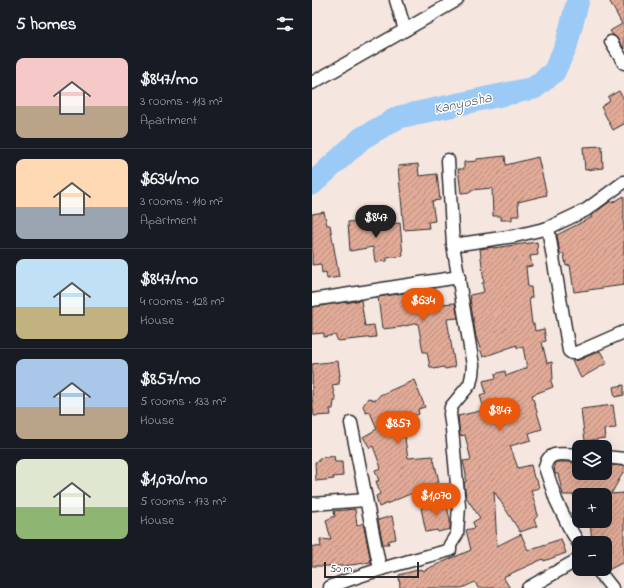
<!DOCTYPE html>
<meta charset="utf-8">
<style>
:root{--surface:#171b24;--page:#242831;--text:#f1f3f6;--muted:#9ea1a6;--line:#363941;--accent:#ea580c}
body{margin:0;font-family:"Indie Flower",sans-serif;background:var(--page);color:var(--text);height:100vh;display:flex;flex-direction:column;font-size:15px;white-space:nowrap}
*{box-sizing:border-box;margin:0}
p{font-size:13px;color:var(--muted)}
.icon{flex:none;width:22px;height:22px;fill:none;stroke:currentColor;stroke-width:2;stroke-linecap:round;stroke-linejoin:round}
.map{position:relative;flex:1;overflow:hidden}
.side{display:flex;flex-direction:column;background:var(--surface);width:312px}
.side>*{flex:none}
.buttons{position:absolute;left:260px;top:440px;display:grid;gap:8px}
.buttons a{display:grid;place-items:center;width:40px;height:40px;border-radius:8px;background:var(--surface);box-shadow:0 4px 16px #0002;font-size:20px}
.scale{position:absolute;left:12px;bottom:10px;width:95px;box-sizing:border-box;padding-left:4px;border:2px solid #2b2b2b;border-top:0;font-size:11px;line-height:14px;white-space:nowrap;color:#2b2b2b;-webkit-text-stroke:3px #fff;paint-order:stroke}
.price{position:absolute;translate:-50% -34px;padding:0 9px;border-radius:14px;background:var(--accent);color:#fff;font-size:13px;line-height:26px;filter:drop-shadow(0 1px 2px #0008)}
.price::after{content:'';position:absolute;left:50%;top:24px;width:12px;height:9px;margin-left:-6px;background:inherit;clip-path:polygon(0 0,100% 0,50% 100%)}
.price.selected{background:#222;color:#fff}
ul{padding:0;list-style:none}
li{display:flex;align-items:center;gap:12px;height:100px;padding:0 16px}
li+li{border-top:1px solid var(--line)}
li span{display:grid;place-items:center;flex:none;width:112px;height:80px;border-radius:8px;color:#555}
li>.icon{margin-inline-start:auto}
span .icon{width:48px;height:48px;fill:#fffc;stroke-width:1}
li b{font-size:17px}
h2{display:flex;justify-content:space-between;align-items:center;height:48px;padding:0 16px;font-size:17px}
main{display:flex;flex:1;min-height:0}
.map>svg:first-child{display:block}
.lines{fill:none;stroke-linecap:round;stroke-linejoin:round}
.river{stroke:#9bcaf6;stroke-width:23}
.building{fill:url(#building-hatch);stroke:#2b2b2b}
.street-casing{stroke:#2b2b2b;stroke-width:15}
.street{stroke:#fff;stroke-width:12}
.labels{text-anchor:middle;dominant-baseline:central;stroke-width:3;stroke-linejoin:round;paint-order:stroke}
.water-label{font-size:14px;font-style:italic;fill:#4d5b68;stroke:#fff}
</style>
<main>
<section class="side">
<h2>5 homes<svg class="icon" aria-label="filters" viewBox="0 0 24 24"><path d="M4 7h16M4 17h16"/><circle cx="9" cy="7" r="2"/><circle cx="15" cy="17" r="2"/></svg></h2>
<ul>
<li><span style="background:linear-gradient(#f6c9c9 60%,#b9a48a 0)"><svg class="icon" aria-label="home" viewBox="0 0 24 24"><path d="M3 11l9-7 9 7M6 9v11h12V9"/></svg></span><div><b>$847/mo</b><p>3 rooms · 113 m²</p><p>Apartment</p></div></li>
<li><span style="background:linear-gradient(#ffd9b3 60%,#9aa5b1 0)"><svg class="icon" aria-label="home" viewBox="0 0 24 24"><path d="M3 11l9-7 9 7M6 9v11h12V9"/></svg></span><div><b>$634/mo</b><p>3 rooms · 110 m²</p><p>Apartment</p></div></li>
<li><span style="background:linear-gradient(#bfe0f5 60%,#c2b280 0)"><svg class="icon" aria-label="home" viewBox="0 0 24 24"><path d="M3 11l9-7 9 7M6 9v11h12V9"/></svg></span><div><b>$847/mo</b><p>4 rooms · 128 m²</p><p>House</p></div></li>
<li><span style="background:linear-gradient(#a9c7e8 60%,#b9a48a 0)"><svg class="icon" aria-label="home" viewBox="0 0 24 24"><path d="M3 11l9-7 9 7M6 9v11h12V9"/></svg></span><div><b>$857/mo</b><p>5 rooms · 133 m²</p><p>House</p></div></li>
<li><span style="background:linear-gradient(#dfe7d0 60%,#8fb573 0)"><svg class="icon" aria-label="home" viewBox="0 0 24 24"><path d="M3 11l9-7 9 7M6 9v11h12V9"/></svg></span><div><b>$1,070/mo</b><p>5 rooms · 173 m²</p><p>House</p></div></li>
</ul>
</section>
<div class="map">
<svg width="312" height="588" viewBox="0 0 312 588">
<defs>
<pattern id="building-hatch" width="6" height="6" patternUnits="userSpaceOnUse"><rect width="6" height="6" fill="#e2ab98"/><path d="M-1 1l2-2M0 6l6-6M5 7l2-2" fill="none" stroke="#b78b7c"/></pattern>
</defs>
<rect width="100%" height="100%" fill="#f6e6e0"/>
<filter id="ink" filterUnits="userSpaceOnUse"><feTurbulence type="fractalNoise" baseFrequency=".025" numOctaves="2"/><feDisplacementMap in="SourceGraphic" scale="8" xChannelSelector="R" yChannelSelector="G"/><feConvolveMatrix kernelMatrix="1 2 1 2 8 2 1 2 1" color-interpolation-filters="sRGB"/></filter>
<g filter="url(#ink)">
<g class="lines">
<path class="river" d="M0,184L11,174L50,138L87,117L222,88L242,72L254,46L266,0"/>
</g>
<g class="building">
<path d="M297,0H312V49L305,38L301,35L298,31L310,24Z"/>
<path d="M307,91L312,99V124L301,130L289,107L298,101L296,97Z"/>
<path d="M290,146L291,168L273,170L271,147Z"/>
<path d="M193,156L194,165L226,157L235,195L206,202L207,216H200V220H189V216H181L180,188L159,190V192L149,193L146,169H152V162L165,161V159Z"/>
<path d="M106,164L107,176L125,174L128,200L120,201L123,221L116,222L117,228L92,230L86,166Z"/>
<path d="M312,196V285L262,292L258,265L254,266L252,254H248L245,235L280,217L279,215L299,201L300,203Z"/>
<path d="M12,212L15,225H18L27,277L15,279L14,272L10,273L9,264L0,265V214Z"/>
<path d="M63,220V226L88,223L91,256L75,258V261L63,262L61,247L38,251L36,222Z"/>
<path d="M225,242L226,255L218,256L220,266L214,267L216,287H219L220,298H217L220,324H222L223,331L232,329L234,341L230,342L235,363L240,362L241,379L239,381L241,387L220,395L230,429L217,433L219,440L198,446L206,468L219,465L222,478L225,480L227,488L219,490L226,515L222,520L225,526L208,532L182,491L185,546L209,534L216,550L249,539L254,553L232,561L231,559L191,577L198,588H166L163,582L150,588H88L87,575L109,569L110,571L159,550L154,530L163,528L161,522L168,518L154,497L152,483L154,481V474L151,461L159,460L153,435L148,436L146,416L172,410L168,395L174,393L171,381L184,378L183,374L193,371L194,376L215,368L211,347L205,348V345L171,357L164,337L158,299H159L158,295L172,292L170,283H172L168,249L181,247V248Z"/>
<path d="M123,288L124,295H127L128,304L143,303L146,318L135,319L143,367L133,369L132,367L122,369L121,367H118L115,352H111L106,323L89,327L70,329L66,297Z"/>
<path d="M49,300L53,326L62,325L64,337L26,341L23,335L12,337V333L0,334V307L34,302V303Z"/>
<path d="M288,351L295,363L269,378L260,361L267,360Z"/>
<path d="M26,361L28,376H27L28,381H27V384L20,385L24,401H22L21,409H18L19,415L2,416L0,397V364Z"/>
<path d="M102,380L113,407L106,409L107,414L88,421L94,439H93L96,458L121,456L127,482L67,507L64,496L68,494L64,481H67L63,470L69,468L61,446L58,448L51,437L65,429L58,412L54,413L51,406L56,398L64,400L68,395Z"/>
<path d="M312,385V395L303,397L301,387Z"/>
<path d="M301,405L304,428L292,429L293,438L273,441L269,409Z"/>
<path d="M22,456L23,462H30L31,476L21,477L22,479L4,481L3,462L7,461V458Z"/>
<path d="M247,462H258L259,463L267,462V473H293V471H299V465L312,466V471L299,494L312,493V562L296,570L293,563V543H280L278,521H293V495H251L246,474H243L242,464L244,462Z"/>
<path d="M134,501L138,520V529L126,532L125,530L114,532L109,508Z"/>
<path d="M43,509L45,526L51,523L59,562L46,564L32,566H0V546L9,547L8,539L19,540L14,520L23,516L22,511Z"/>
<path d="M80,516L84,539L76,541L77,544H71L66,520Z"/>
</g>
<g class="lines">
<g class="street-casing">
<g id="street">
<path d="M84,0L93,30"/>
<path d="M299,42L312,63"/>
<path d="M0,83L93,30L145,0"/>
<path d="M236,228L257,351L260,353H264L312,332"/>
<path d="M141,245L203,236L236,228L274,210L312,182"/>
<path d="M0,300L147,277"/>
<path d="M39,423L68,569"/>
<path d="M267,455C253,455 236,449 233,467L244,500L257,527L267,544"/>
<path d="M293,457L312,459"/>
<path d="M0,504L54,500"/>
<path d="M285,569L300,588"/>
<path d="M18,588V587C57,571 98,561 138,550V545L145,534L147,506L140,429L138,414L139,407L158,384L160,375L161,365L141,245L136,160"/>
<path d="M216,588L267,559"/>
</g>
</g>
<use href="#street" class="street"/>
</g>
</g>
<g class="labels">
<g class="water-label">
<text transform="translate(151 104) rotate(-12)">Kanyosha</text>
</g>
</g>
</svg>
<div class="buttons">
<a><svg class="icon" aria-label="layers" viewBox="0 0 24 24"><path d="M12 4l9 5-9 5-9-5zM3 14l9 5 9-5"/></svg></a>
<a>+</a>
<a>−</a>
</div>
<div class="scale">50 m</div>
<b class="price selected" style="left:64px;top:239px">$847</b>
<b class="price" style="left:111px;top:322px">$634</b>
<b class="price" style="left:188px;top:432px">$847</b>
<b class="price" style="left:86px;top:445px">$857</b>
<b class="price" style="left:124px;top:517px">$1,070</b>
</div>
</main>
